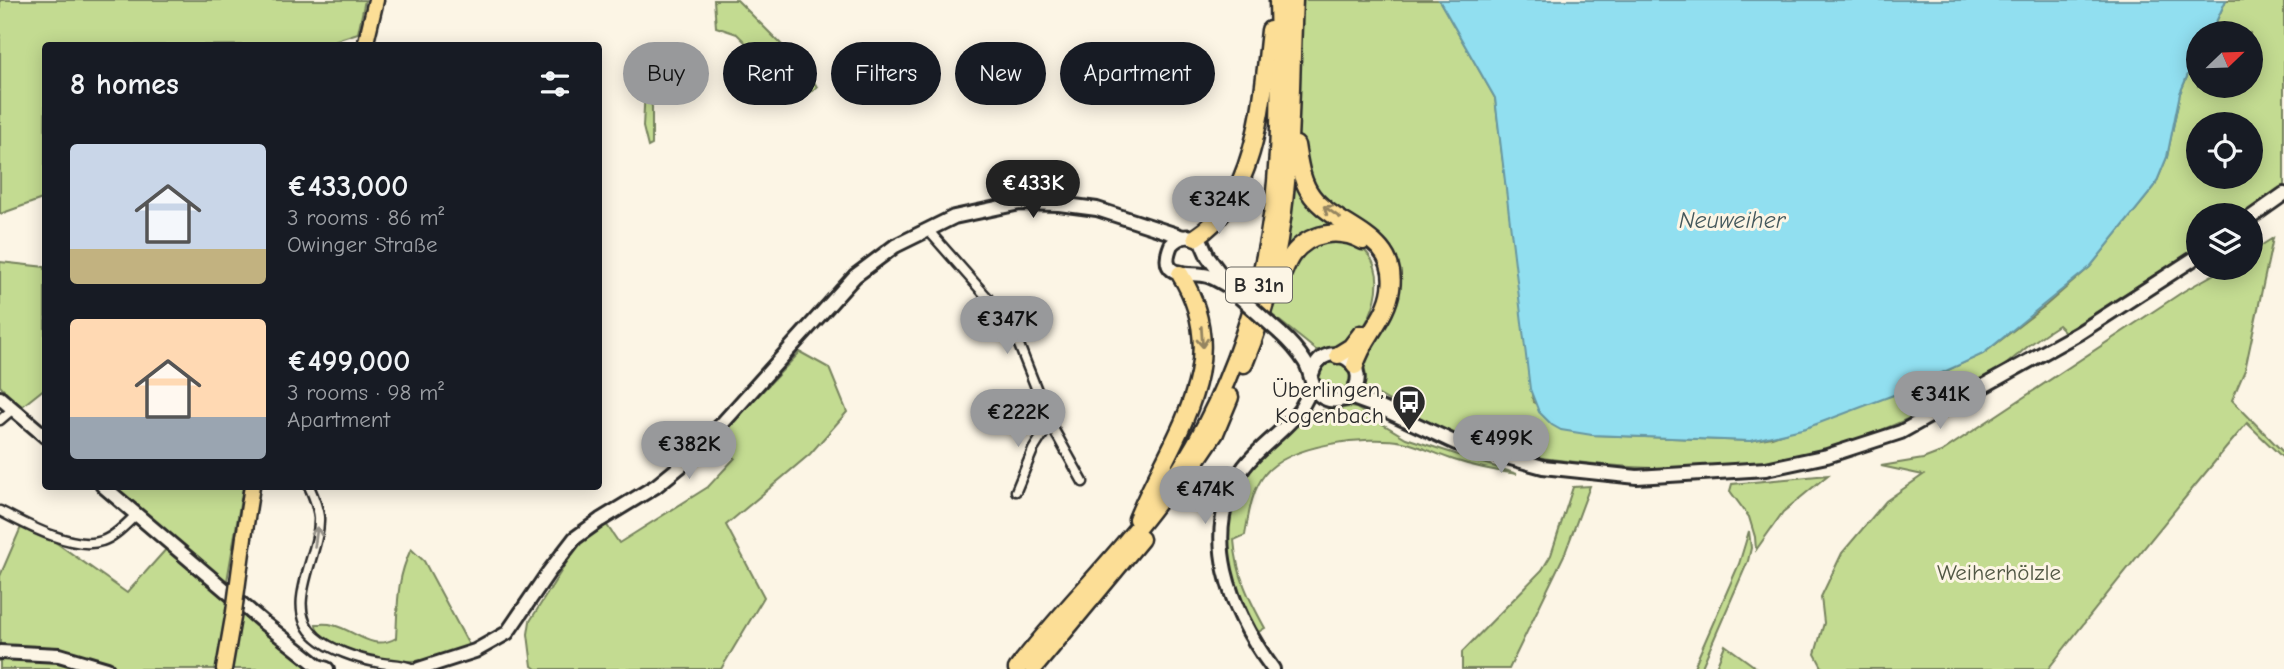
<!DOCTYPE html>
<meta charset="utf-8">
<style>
:root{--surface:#171b24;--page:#242831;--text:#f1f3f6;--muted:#9ea1a6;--accent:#98999b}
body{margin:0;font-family:"Comic Neue",sans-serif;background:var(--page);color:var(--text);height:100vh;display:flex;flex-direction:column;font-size:26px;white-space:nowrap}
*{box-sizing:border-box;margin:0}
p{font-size:23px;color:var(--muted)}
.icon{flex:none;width:38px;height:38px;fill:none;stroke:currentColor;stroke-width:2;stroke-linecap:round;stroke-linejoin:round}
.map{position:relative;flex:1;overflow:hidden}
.details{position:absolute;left:42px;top:42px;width:560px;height:448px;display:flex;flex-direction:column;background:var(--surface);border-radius:7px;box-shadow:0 4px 18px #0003}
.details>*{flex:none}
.guide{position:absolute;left:623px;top:42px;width:665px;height:63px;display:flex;gap:14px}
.needle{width:46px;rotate:67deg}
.fabs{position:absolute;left:2186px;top:21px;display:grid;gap:14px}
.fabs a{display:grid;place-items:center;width:77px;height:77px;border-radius:50%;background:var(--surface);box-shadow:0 4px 18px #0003;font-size:35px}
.price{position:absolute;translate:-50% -60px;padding:0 16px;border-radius:24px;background:var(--accent);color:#111;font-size:23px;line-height:46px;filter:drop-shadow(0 2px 4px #0008)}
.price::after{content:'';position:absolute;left:50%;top:42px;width:21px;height:16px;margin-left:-10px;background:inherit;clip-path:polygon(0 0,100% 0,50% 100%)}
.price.selected{background:#222;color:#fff}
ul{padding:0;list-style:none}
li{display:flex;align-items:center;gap:21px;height:175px;padding:0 28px}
li span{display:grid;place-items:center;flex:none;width:196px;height:140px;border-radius:7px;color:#555}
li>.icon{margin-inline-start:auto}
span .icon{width:84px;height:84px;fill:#fffc;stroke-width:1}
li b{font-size:30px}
h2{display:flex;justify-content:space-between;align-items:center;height:84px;padding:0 28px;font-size:30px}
.chip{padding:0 24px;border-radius:32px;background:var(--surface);box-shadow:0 4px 18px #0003;font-size:24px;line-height:63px}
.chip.selected{background:var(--accent);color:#111}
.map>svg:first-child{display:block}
.green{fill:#c3db91;stroke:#77835e;stroke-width:2;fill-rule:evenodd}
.water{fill:#91dff0;stroke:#6897a1;stroke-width:2}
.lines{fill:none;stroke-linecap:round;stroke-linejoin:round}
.street-casing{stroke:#2b2b2b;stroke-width:13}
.secondary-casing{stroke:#2b2b2b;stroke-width:18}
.primary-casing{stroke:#2b2b2b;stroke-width:19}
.highway-casing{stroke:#2b2b2b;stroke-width:21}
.street{stroke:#fcf5e5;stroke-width:8}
.secondary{stroke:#fcf5e5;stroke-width:12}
.primary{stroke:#fcde96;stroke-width:14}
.highway{stroke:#fcde96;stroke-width:16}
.secondary-bridge-casing{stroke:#2b2b2b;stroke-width:18;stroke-linecap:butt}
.primary-bridge-casing{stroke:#2b2b2b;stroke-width:19;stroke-linecap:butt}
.secondary-bridge{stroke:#fcf5e5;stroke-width:12}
.primary-bridge{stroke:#fcde96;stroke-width:14}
.oneway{stroke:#948460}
.oneway2{stroke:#949088}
.labels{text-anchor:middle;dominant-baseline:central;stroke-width:6;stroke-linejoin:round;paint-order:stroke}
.shield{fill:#fcf5e5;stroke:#6a6863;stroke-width:2}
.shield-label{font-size:21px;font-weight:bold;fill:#2b2b2b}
.poi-label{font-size:23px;fill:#2b2b2b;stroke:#fcf5e5;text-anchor:end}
.park-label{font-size:23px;fill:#515744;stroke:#fcf5e5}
.water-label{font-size:24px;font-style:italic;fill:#44585c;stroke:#fcf5e5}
</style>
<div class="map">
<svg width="2284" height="669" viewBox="0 0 2284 669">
<rect width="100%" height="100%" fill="#fcf5e5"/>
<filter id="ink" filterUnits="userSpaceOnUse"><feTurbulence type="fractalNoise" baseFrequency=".0143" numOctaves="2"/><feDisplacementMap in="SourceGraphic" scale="14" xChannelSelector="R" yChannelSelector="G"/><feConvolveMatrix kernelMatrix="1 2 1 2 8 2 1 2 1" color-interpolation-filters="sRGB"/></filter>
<g filter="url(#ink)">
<g class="green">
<path d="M0,0H365L358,33L321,45L46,46L45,198L0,214Z"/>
<path d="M714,0H737L808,71L817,87L810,93L779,65H768L737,34L716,27Z"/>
<path d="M1294,0H1439L1495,98L1533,402L1592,435L1750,441L1772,437L1896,394L1983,354L2045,306L2090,267L2155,186L2167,157L2180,93L2189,72L2198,59V86H2250V33H2211L2226,0H2284V185L2244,215H2198V247L2065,332L2058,325C2044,334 2031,343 2019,354C2009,361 2000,371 1990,377C1936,408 1853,447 1793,458C1705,476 1615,468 1527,456L1518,451L1508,453L1443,431L1370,390L1367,394L1359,387L1326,399L1312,374L1384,313L1387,261L1324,208L1296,146ZM2198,124H2250V177H2198Z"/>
<path d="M646,68L652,107V145L648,147L643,127Z"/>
<path d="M1295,179L1344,230L1285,255Z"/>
<path d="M2273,238L2245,370L2232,400L2284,453V459L2247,423C2179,504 2113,586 2048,669H1823L1815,654L1824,623L1821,597L1842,553L1886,501L1923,475L1881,466L1923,459L1941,452L2184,291L2225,268H2250L2251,252Z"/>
<path d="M1328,240C1336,241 1347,241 1355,244C1397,265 1373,335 1338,349C1332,351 1323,350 1316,350L1271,314C1285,281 1290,253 1328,240Z"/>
<path d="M0,262L45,267V388L20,408L0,386Z"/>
<path d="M800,352L829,368L847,412L810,454L726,525L764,597L721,669H536L532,666L528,634L530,621L577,546L606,524L619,543L708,487L735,458L713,443Z"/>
<path d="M1349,407L1356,408L1406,438L1517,474C1496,471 1475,467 1454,460C1438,455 1421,446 1403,442C1367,435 1290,444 1265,474C1251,492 1249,513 1245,535L1234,540C1237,576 1248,597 1265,628L1255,634C1248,618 1238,601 1233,584C1222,549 1225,499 1249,470C1267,447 1290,429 1312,410L1315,413C1326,408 1337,410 1349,407Z"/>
<path d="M1828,475L1783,512L1756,550L1755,537L1749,517L1730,491L1732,484Z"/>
<path d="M1590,486L1565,553L1509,669H1462V652L1542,570L1551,555L1573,487Z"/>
<path d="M108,487H243L226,587Z"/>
<path d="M27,526L41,532L127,593L168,547L309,669H0V576L21,527L26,529Z"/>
<path d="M1749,531L1751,548L1748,561L1701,669H1693L1739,564Z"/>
<path d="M411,549L424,561L470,647C458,651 446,657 434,659C397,666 346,654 317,632L316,624C321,624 328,623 333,625C355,630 372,652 396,638C398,604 396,581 411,549Z"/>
<path d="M1725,645L1758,669H1715Z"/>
</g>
<path class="water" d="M1439,0H2226L2211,33H2198V59L2189,72L2180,93L2167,157L2155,186L2090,267L1983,354L1896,394L1806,428L1750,441L1592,435L1561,430L1552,425L1539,412L1530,389L1495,98Z"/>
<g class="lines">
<g class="street-casing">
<g id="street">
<path d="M928,230L987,297L1019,345L1050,423L1083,482"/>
<path d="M0,420L13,409"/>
<path d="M309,486C313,495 318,508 319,517C321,555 281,607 316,637C329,649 358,659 376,662C388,665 402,663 413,669"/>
<path d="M1016,491L1033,450L1050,423"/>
<path d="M0,511C25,524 74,551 102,541C115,537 126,524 136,515"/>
</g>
</g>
<g class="secondary-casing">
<g id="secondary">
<path d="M2250,218L2284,194"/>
<path d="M1228,286C1222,283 1215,278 1208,276C1193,271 1156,282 1171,245C1180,235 1190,234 1201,241L1208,257L1234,292"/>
<path d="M1280,333C1290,342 1298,351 1305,362C1313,375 1310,393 1326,399C1335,403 1344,398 1353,398L1383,409L1456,443L1543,467L1637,477L1766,469L1827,456L1901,432L2079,333L2198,256"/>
<path d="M1312,374C1325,330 1382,370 1346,398"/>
<path d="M0,398L46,437"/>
<path d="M103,486L264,623L318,666L327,669"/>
<path d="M0,652L59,655L107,669"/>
<path d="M419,669L475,651L507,633L548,573L575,538L600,520L656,486L693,456L855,276L895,246L954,217L1020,203L1059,204L1097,209L1183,237"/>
<path d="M1273,669C1231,612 1197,532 1244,467C1260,446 1285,431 1300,410C1305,402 1308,394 1313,387"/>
</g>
</g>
<g class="primary-casing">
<g id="primary">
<path d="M365,46L376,0"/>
<path d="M244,537L252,486"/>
<path d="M224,669L234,612"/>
</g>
</g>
<g class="highway-casing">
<g id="highway">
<path d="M1296,145C1299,162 1301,181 1312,196C1337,229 1399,235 1391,289C1387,319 1362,338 1355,366"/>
<path d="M1196,237C1257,199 1263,95 1270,30"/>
<path d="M1277,285C1283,276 1285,265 1292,255C1309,232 1339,228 1363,241"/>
<path d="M1338,355L1351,347L1361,334"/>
<path d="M1244,364C1295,242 1288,128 1294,0"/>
<path d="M1171,498L1215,433L1230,397"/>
<path d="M1137,519C1171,437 1236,363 1180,274"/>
<path d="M1017,669C1061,611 1114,561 1157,503C1231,403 1272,277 1278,153C1281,102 1279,51 1278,0"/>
<path d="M1033,669L1141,539"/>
</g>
</g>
<use href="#street" class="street"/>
<use href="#secondary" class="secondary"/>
<use href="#primary" class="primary"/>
<use href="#highway" class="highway"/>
<g class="secondary-bridge-casing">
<path id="secondary-bridge" d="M1234,292L1280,333"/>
</g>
<g class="primary-bridge-casing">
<path id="primary-bridge" d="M234,612L244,537"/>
</g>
<use href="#secondary-bridge" class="secondary-bridge"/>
<use href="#primary-bridge" class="primary-bridge"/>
</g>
<defs><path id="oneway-shaft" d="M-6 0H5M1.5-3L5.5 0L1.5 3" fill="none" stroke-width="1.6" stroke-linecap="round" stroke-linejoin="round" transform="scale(1.75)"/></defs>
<g class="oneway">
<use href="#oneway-shaft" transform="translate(1332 212) rotate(-145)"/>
<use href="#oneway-shaft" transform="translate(1202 337) rotate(86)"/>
</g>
<use class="oneway2" href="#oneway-shaft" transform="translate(316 537) rotate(-82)"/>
</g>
<defs>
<g id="bus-pin" transform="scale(1.75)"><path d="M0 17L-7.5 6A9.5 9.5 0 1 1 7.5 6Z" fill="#2b2b2b" stroke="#fcf5e5"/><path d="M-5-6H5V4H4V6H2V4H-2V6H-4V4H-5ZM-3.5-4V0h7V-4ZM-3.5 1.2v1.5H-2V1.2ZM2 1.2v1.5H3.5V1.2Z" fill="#fff"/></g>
</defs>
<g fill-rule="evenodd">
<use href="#bus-pin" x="1409" y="402"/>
</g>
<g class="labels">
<rect class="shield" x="1226" y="267.5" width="66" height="35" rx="5"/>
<g class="shield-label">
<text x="1259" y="285">B 31n</text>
</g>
<g class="poi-label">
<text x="1384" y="389">Überlingen,<tspan x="1384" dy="26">Kogenbach</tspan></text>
</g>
<g class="park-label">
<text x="1999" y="572">Weiherhölzle</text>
</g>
<g class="water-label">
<text x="1732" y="220">Neuweiher</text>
</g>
</g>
</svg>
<div class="fabs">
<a><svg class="needle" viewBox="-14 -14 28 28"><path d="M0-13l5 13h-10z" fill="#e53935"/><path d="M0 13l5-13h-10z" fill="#9ea1a6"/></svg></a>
<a><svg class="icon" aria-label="locate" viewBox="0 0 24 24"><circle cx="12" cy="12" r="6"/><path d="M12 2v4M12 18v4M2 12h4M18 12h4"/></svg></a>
<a><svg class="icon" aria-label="layers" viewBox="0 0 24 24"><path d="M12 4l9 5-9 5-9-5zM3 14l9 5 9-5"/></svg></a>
</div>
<b class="price selected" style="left:1033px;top:220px">€433K</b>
<b class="price" style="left:1219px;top:236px">€324K</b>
<b class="price" style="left:1007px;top:356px">€347K</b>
<b class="price" style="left:1940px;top:431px">€341K</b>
<b class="price" style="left:1018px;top:449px">€222K</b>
<b class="price" style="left:1501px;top:475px">€499K</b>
<b class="price" style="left:689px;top:481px">€382K</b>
<b class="price" style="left:1205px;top:526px">€474K</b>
<div class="guide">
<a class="chip selected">Buy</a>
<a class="chip">Rent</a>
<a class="chip">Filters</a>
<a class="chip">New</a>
<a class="chip">Apartment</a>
</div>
<section class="details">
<h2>8 homes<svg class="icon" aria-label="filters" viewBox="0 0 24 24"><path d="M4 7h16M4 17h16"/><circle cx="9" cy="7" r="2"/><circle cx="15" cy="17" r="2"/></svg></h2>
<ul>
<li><span style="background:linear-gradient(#c9d6e8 75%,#c2b280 0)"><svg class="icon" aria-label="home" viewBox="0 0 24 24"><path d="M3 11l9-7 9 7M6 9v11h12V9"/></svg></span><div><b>€433,000</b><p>3 rooms · 86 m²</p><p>Owinger Straße</p></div></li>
<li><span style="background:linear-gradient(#ffd9b3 70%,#9aa5b1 0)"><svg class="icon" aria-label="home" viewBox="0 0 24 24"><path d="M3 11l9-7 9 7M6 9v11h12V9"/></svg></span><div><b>€499,000</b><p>3 rooms · 98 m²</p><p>Apartment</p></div></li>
</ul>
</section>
</div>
